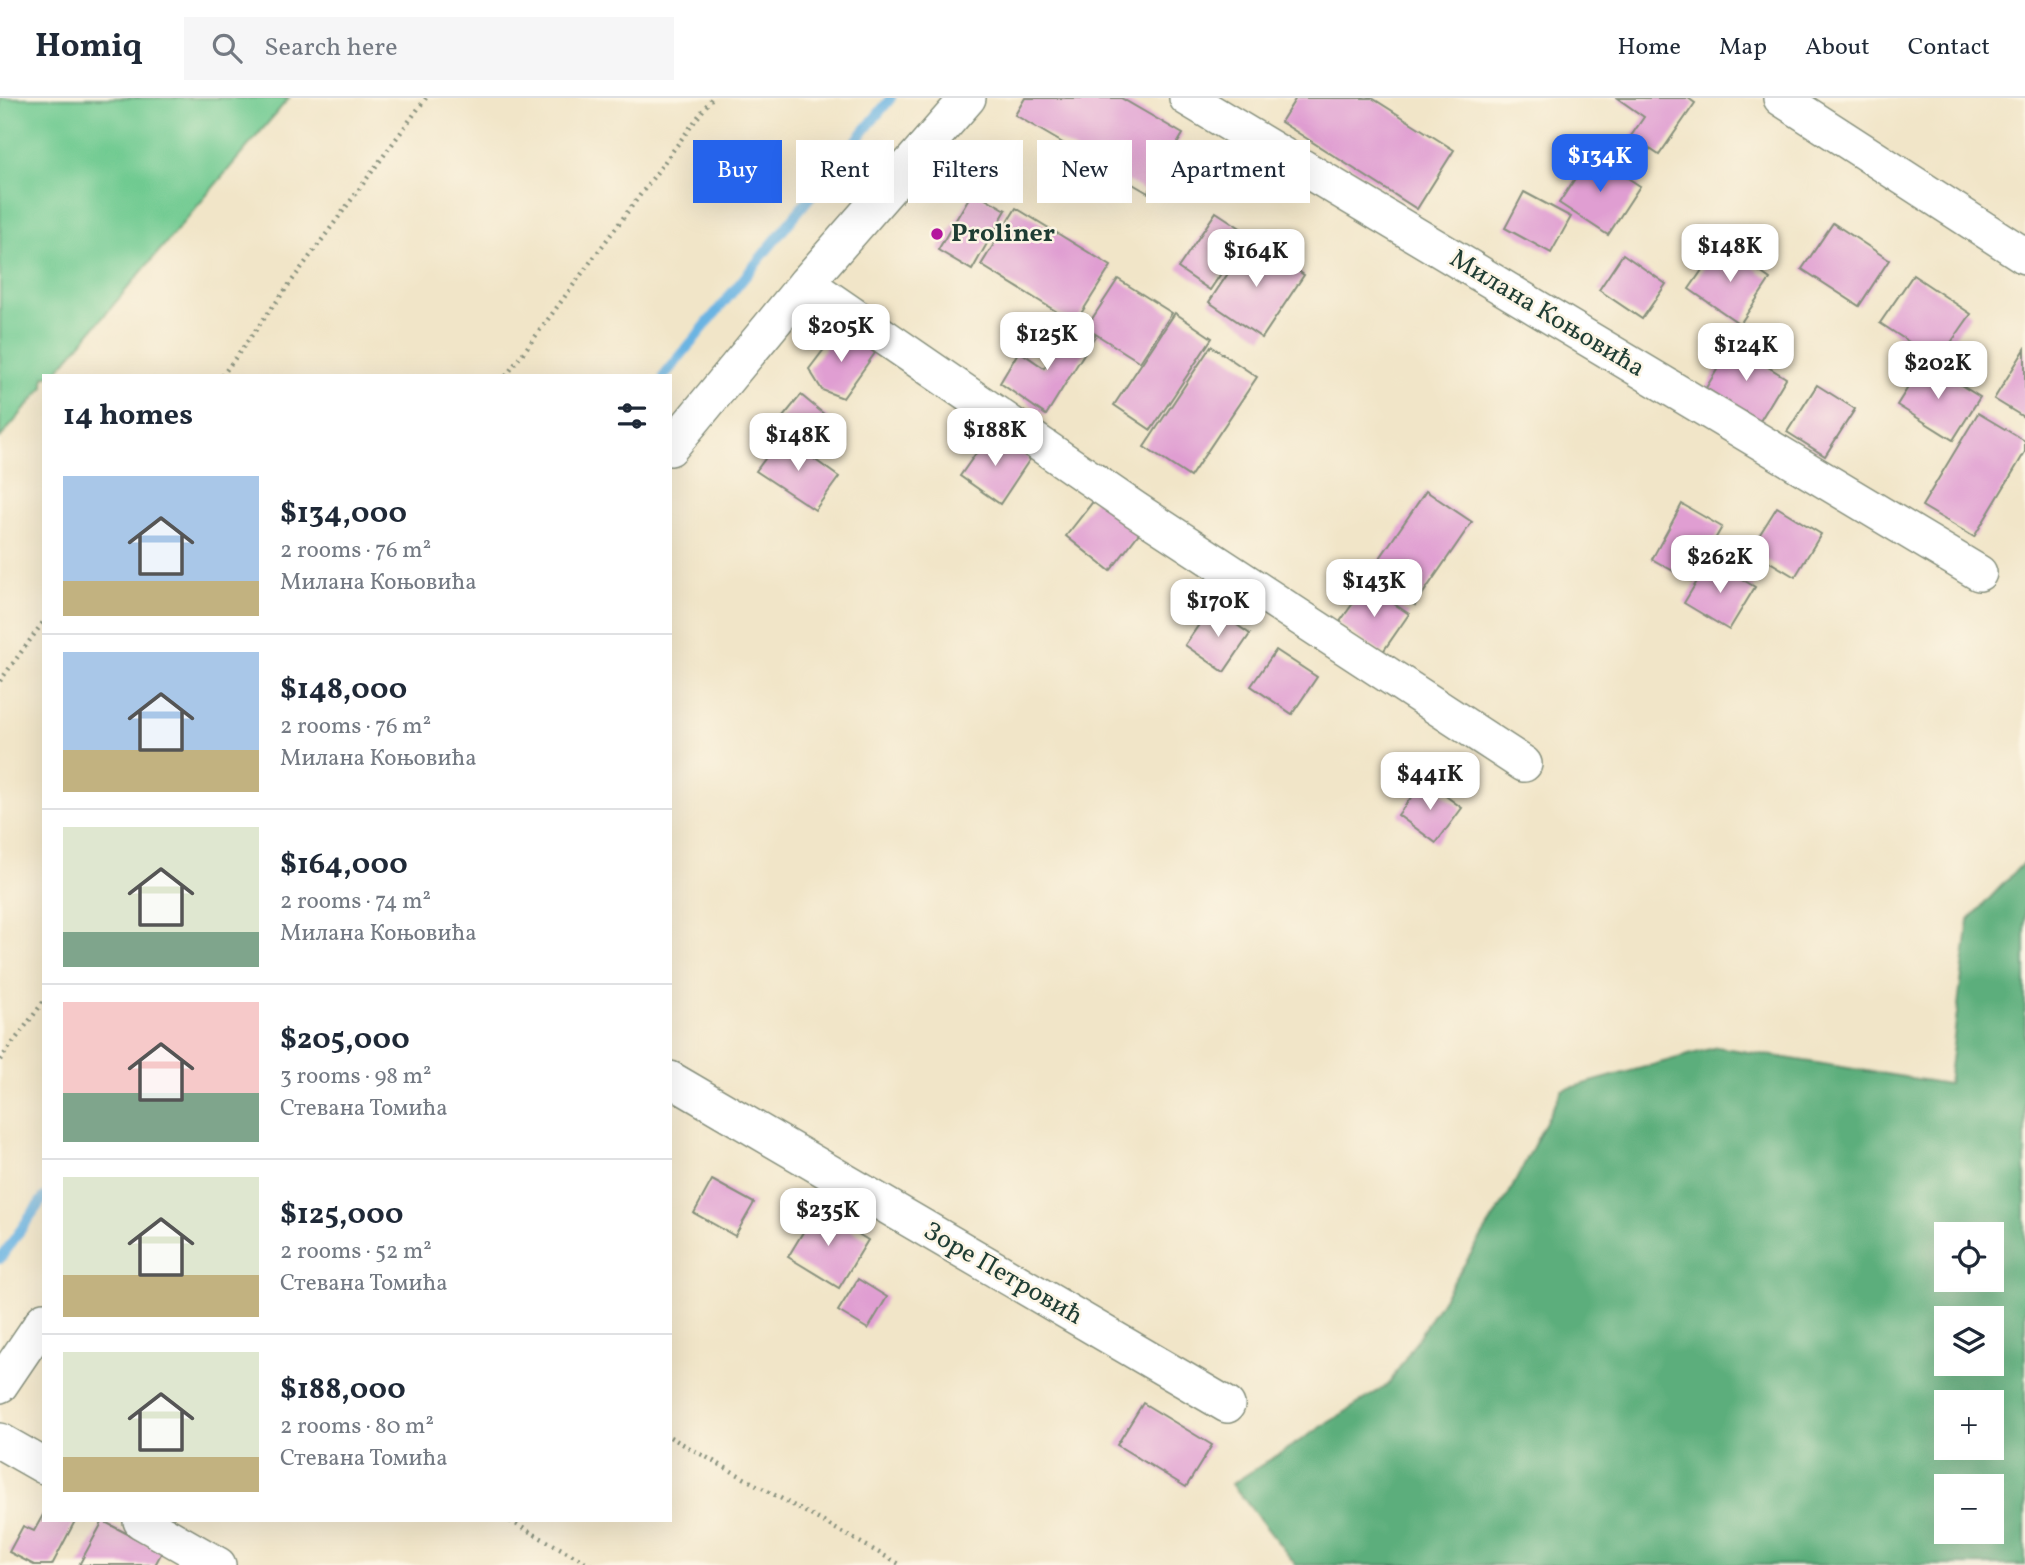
<!DOCTYPE html>
<meta charset="utf-8">
<style>
:root{--surface:#fff;--page:#f6f6f7;--text:#1f2937;--muted:#747a83;--line:#e0e1e3;--accent:#2563eb}
body{margin:0;font-family:Vollkorn,serif;background:var(--page);color:var(--text);height:100vh;display:flex;flex-direction:column;font-size:26px;white-space:nowrap}
*{box-sizing:border-box;margin:0}
p{font-size:23px;color:var(--muted)}
.icon{flex:none;width:38px;height:38px;fill:none;stroke:currentColor;stroke-width:2;stroke-linecap:round;stroke-linejoin:round}
.map{position:relative;flex:1;overflow:hidden}
.panel{position:absolute;left:42px;top:276px;width:630px;height:1148px;display:flex;flex-direction:column;background:var(--surface);border-radius:0px;box-shadow:0 7px 28px #0002}
.panel>*{flex:none}
.hud{position:absolute;left:693px;top:42px;width:665px;height:63px;display:flex;gap:14px}
.tools{position:absolute;left:1934px;top:1124px;display:grid;gap:14px}
.tools a{display:grid;place-items:center;width:70px;height:70px;border-radius:0px;background:var(--surface);box-shadow:0 7px 28px #0002;font-size:35px}
.price{position:absolute;translate:-50% -60px;padding:0 16px;border-radius:14px;background:#fff;color:#222;font-size:23px;line-height:46px;filter:drop-shadow(0 2px 4px #0008)}
.price::after{content:'';position:absolute;left:50%;top:42px;width:21px;height:16px;margin-left:-10px;background:inherit;clip-path:polygon(0 0,100% 0,50% 100%)}
.price.active{background:var(--accent);color:#fff}
ul{padding:0;list-style:none}
li{display:flex;align-items:center;gap:21px;height:175px;padding:0 21px}
li+li{border-top:2px solid var(--line)}
li span{display:grid;place-items:center;flex:none;width:196px;height:140px;border-radius:0px;color:#555}
li>.icon{margin-inline-start:auto}
span .icon{width:84px;height:84px;fill:#fffc;stroke-width:1}
li b{font-size:30px}
h2{display:flex;justify-content:space-between;align-items:center;height:84px;padding:0 21px;font-size:30px}
.pill{padding:0 24px;border-radius:0px;background:var(--surface);box-shadow:0 7px 28px #0002;font-size:24px;line-height:63px}
.pill.active{background:var(--accent);color:#fff}
header{display:flex;align-items:center;gap:42px;box-sizing:border-box;height:98px;padding:0 35px;background:var(--surface);border-bottom:2px solid var(--line)}
header strong{font-size:33px}
nav{display:flex;gap:38px;margin-inline-start:auto;font-size:24px}
.search{width:490px;height:63px;background:var(--page);display:flex;align-items:center;gap:18px;box-sizing:border-box;padding:0 24px;border-radius:0px;color:var(--muted);font-size:26px}
.map>svg:first-child{display:block}
.green{fill:#70ca91;stroke:#488462;stroke-width:2}
.forest{fill:#5cae7b;stroke:#3e7658;stroke-width:2;fill-rule:evenodd}
.lines{fill:none;stroke-linecap:round;stroke-linejoin:round}
.stream{stroke:#6ab4e2;stroke-width:10}
.building{fill:#e09ed2}
.minor-casing{stroke:#88917e;stroke-width:38}
.path{stroke:#88917e;stroke-width:4.5;stroke-dasharray:2 5;stroke-linecap:butt}
.minor{stroke:#fff;stroke-width:35}
.poi-dot{fill:#b5179e;stroke:#fcf5e5;stroke-width:2.5}
.labels{text-anchor:middle;dominant-baseline:central;stroke-width:5;stroke-linejoin:round;paint-order:stroke}
.poi-label{font-size:26px;font-weight:bold;fill:#1f3d34;stroke:#fcf5e5;text-anchor:start}
.street-label{font-size:26px;fill:#1f3d34;stroke:#fcf5e5}
</style>
<header>
<strong>Homiq</strong>
<div class="search"><svg class="icon" aria-label="search" viewBox="0 0 24 24"><circle cx="10" cy="10" r="6"/><path d="M15 15l6 6"/></svg>Search here</div>
<nav><a>Home</a><a>Map</a><a>About</a><a>Contact</a></nav>
</header>
<div class="map">
<svg width="2025" height="1467" viewBox="0 0 2025 1467">
<rect width="100%" height="100%" fill="#fcf5e5"/>
<filter id="ink" filterUnits="userSpaceOnUse"><feTurbulence type="fractalNoise" baseFrequency=".0143" numOctaves="2"/><feDisplacementMap in="SourceGraphic" scale="14" xChannelSelector="R" yChannelSelector="G"/><feConvolveMatrix kernelMatrix="1 2 1 2 8 2 1 2 1" color-interpolation-filters="sRGB"/></filter>
<filter id="wash" filterUnits="userSpaceOnUse"><feTurbulence type="fractalNoise" baseFrequency=".00686" numOctaves="4" result="noise"/><feDisplacementMap in="SourceGraphic" scale="28" xChannelSelector="R" yChannelSelector="G"/><feGaussianBlur stdDeviation="1.57" result="paint"/><feColorMatrix in="noise" values="0 0 0 0 0 0 0 0 0 0 0 0 0 0 0 0 0 1.4 0 .05"/><feComposite in="paint" operator="in"/></filter>
<g filter="url(#wash)">
<rect width="100%" height="100%" fill="#f1e5c8"/>
<path class="green" d="M0,0H289L53,278H44V289L0,340Z"/>
<path class="forest" d="M2025,763V1467H1296L1232,1386L1389,1286L1510,1094L1562,992L1717,949L1948,986L1969,822ZM1946,1136H1992V1181H1946ZM1946,1220H1992V1265H1946ZM1946,1304H1992V1349H1946ZM1946,1388H1992V1433H1946Z"/>
<g class="lines">
<g class="stream">
<path d="M664,278L891,0"/>
<path d="M0,1161L44,1099"/>
</g>
</g>
<g id="blocks">
<g class="building">
<path d="M1025,0H1121L1183,36L1148,95L1015,17Z"/>
<path d="M1296,0H1372L1454,52L1417,111L1281,24Z"/>
<path d="M1617,0H1688L1695,5L1659,57L1631,38L1644,19Z"/>
<path d="M1591,56L1640,88L1608,137L1559,105Z"/>
<path d="M973,93L1006,112L972,172L938,152Z"/>
<path d="M1524,94L1571,119L1551,155L1505,130Z"/>
<path d="M1016,110L1111,168L1075,225L981,167Z"/>
<path d="M1216,114L1248,135L1210,192L1178,170Z"/>
<path d="M1833,125L1889,162L1859,208L1802,171Z"/>
<path d="M1251,141L1304,177L1262,240L1209,204Z"/>
<path d="M1720,146L1770,181L1740,226L1689,191Z"/>
<path d="M1623,156L1666,186L1642,221L1599,192Z"/>
<path d="M1913,177L1971,216L1938,263L1880,225Z"/>
<path d="M1118,181L1172,215L1140,264L1086,230Z"/>
<path d="M1175,215L1212,240L1151,332L1114,307Z"/>
<path d="M841,229L875,255L843,300L822,292L809,271Z"/>
<path d="M1072,229L1095,238L1046,317L1000,285L1019,253L1044,270Z"/>
<path d="M1732,247L1786,280L1760,323L1706,290Z"/>
<path d="M1211,248L1257,279L1190,379L1144,349Z"/>
<path d="M2025,251V320L1994,301Z"/>
<path d="M1924,264L1980,299L1953,342L1897,307Z"/>
<path d="M1817,287L1855,311L1825,358L1787,334Z"/>
<path d="M801,297L842,331L818,359L778,325Z"/>
<path d="M1978,315L2025,343V354L1974,439L1922,408Z"/>
<path d="M991,334L1030,361L1000,406L960,378Z"/>
<path d="M782,338L839,379L815,412L756,373Z"/>
<path d="M1426,393L1472,424L1415,507L1369,476Z"/>
<path d="M1099,396L1143,430L1110,473L1066,438Z"/>
<path d="M1682,406L1722,429L1691,483L1652,461Z"/>
<path d="M1777,409L1821,436L1795,479L1750,452Z"/>
<path d="M1710,462L1755,489L1729,532L1684,505Z"/>
<path d="M1366,487L1409,516L1382,555L1339,525Z"/>
<path d="M1211,509L1250,536L1224,574L1185,547Z"/>
<path d="M1276,552L1317,579L1292,616L1251,588Z"/>
<path d="M1424,682L1462,710L1436,745L1398,717Z"/>
<path d="M712,1082L754,1105L735,1138L694,1115Z"/>
<path d="M817,1111L868,1142L839,1190L788,1159Z"/>
<path d="M858,1181L887,1199L868,1231L838,1213Z"/>
<path d="M1143,1305L1212,1347L1186,1389L1117,1347Z"/>
<path d="M44,1415V1423H75L52,1467H34L9,1454L23,1428L34,1433Z"/>
<path d="M103,1423L162,1454L155,1467H79Z"/>
</g>
</g>
</g>
<g filter="url(#ink)">
<use href="#blocks" fill-opacity="0" stroke="#88917e" stroke-width="2"/>
<g class="lines">
<g class="minor-casing">
<g id="minor">
<path d="M1187,0L1979,475"/>
<path d="M1781,0L2025,158"/>
<path d="M806,185L1136,412L1524,666"/>
<path d="M670,350L806,185L968,0"/>
<path d="M670,981L1227,1307"/>
<path d="M0,1287L44,1222"/>
<path d="M0,1343L44,1368"/>
<path d="M141,1423L218,1467"/>
</g>
</g>
<g class="path">
<path d="M222,278L426,0"/>
<path d="M506,278L712,0"/>
<path d="M0,583L44,523"/>
<path d="M0,962L44,903"/>
<path d="M670,1339L901,1467"/>
<path d="M510,1423L591,1467"/>
</g>
<use href="#minor" class="minor"/>
</g>
</g>
<circle class="poi-dot" cx="937" cy="136" r="7"/>
<g class="labels">
<g class="poi-label">
<text x="951" y="136">Proliner</text>
</g>
<g class="street-label">
<text transform="translate(1547 216) rotate(31)">Милана Коњовића</text>
<text transform="translate(1003 1176) rotate(30)">Зоре Петровић</text>
</g>
</g>
</svg>
<div class="tools">
<a><svg class="icon" aria-label="locate" viewBox="0 0 24 24"><circle cx="12" cy="12" r="6"/><path d="M12 2v4M12 18v4M2 12h4M18 12h4"/></svg></a>
<a><svg class="icon" aria-label="layers" viewBox="0 0 24 24"><path d="M12 4l9 5-9 5-9-5zM3 14l9 5 9-5"/></svg></a>
<a>+</a>
<a>−</a>
</div>
<b class="price active" style="left:1600px;top:96px">$134K</b>
<b class="price" style="left:1730px;top:186px">$148K</b>
<b class="price" style="left:1256px;top:191px">$164K</b>
<b class="price" style="left:841px;top:266px">$205K</b>
<b class="price" style="left:1047px;top:274px">$125K</b>
<b class="price" style="left:1746px;top:285px">$124K</b>
<b class="price" style="left:1938px;top:303px">$202K</b>
<b class="price" style="left:995px;top:370px">$188K</b>
<b class="price" style="left:798px;top:375px">$148K</b>
<b class="price" style="left:1720px;top:497px">$262K</b>
<b class="price" style="left:1374px;top:521px">$143K</b>
<b class="price" style="left:1218px;top:541px">$170K</b>
<b class="price" style="left:1430px;top:714px">$441K</b>
<b class="price" style="left:828px;top:1150px">$235K</b>
<div class="hud">
<a class="pill active">Buy</a>
<a class="pill">Rent</a>
<a class="pill">Filters</a>
<a class="pill">New</a>
<a class="pill">Apartment</a>
</div>
<section class="panel">
<h2>14 homes<svg class="icon" aria-label="filters" viewBox="0 0 24 24"><path d="M4 7h16M4 17h16"/><circle cx="9" cy="7" r="2"/><circle cx="15" cy="17" r="2"/></svg></h2>
<ul>
<li><span style="background:linear-gradient(#a9c7e8 75%,#c2b280 0)"><svg class="icon" aria-label="home" viewBox="0 0 24 24"><path d="M3 11l9-7 9 7M6 9v11h12V9"/></svg></span><div><b>$134,000</b><p>2 rooms · 76 m²</p><p>Милана Коњовића</p></div></li>
<li><span style="background:linear-gradient(#a9c7e8 70%,#c2b280 0)"><svg class="icon" aria-label="home" viewBox="0 0 24 24"><path d="M3 11l9-7 9 7M6 9v11h12V9"/></svg></span><div><b>$148,000</b><p>2 rooms · 76 m²</p><p>Милана Коњовића</p></div></li>
<li><span style="background:linear-gradient(#dfe7d0 75%,#7fa58c 0)"><svg class="icon" aria-label="home" viewBox="0 0 24 24"><path d="M3 11l9-7 9 7M6 9v11h12V9"/></svg></span><div><b>$164,000</b><p>2 rooms · 74 m²</p><p>Милана Коњовића</p></div></li>
<li><span style="background:linear-gradient(#f6c9c9 65%,#7fa58c 0)"><svg class="icon" aria-label="home" viewBox="0 0 24 24"><path d="M3 11l9-7 9 7M6 9v11h12V9"/></svg></span><div><b>$205,000</b><p>3 rooms · 98 m²</p><p>Стевана Томића</p></div></li>
<li><span style="background:linear-gradient(#dfe7d0 70%,#c2b280 0)"><svg class="icon" aria-label="home" viewBox="0 0 24 24"><path d="M3 11l9-7 9 7M6 9v11h12V9"/></svg></span><div><b>$125,000</b><p>2 rooms · 52 m²</p><p>Стевана Томића</p></div></li>
<li><span style="background:linear-gradient(#dfe7d0 75%,#c2b280 0)"><svg class="icon" aria-label="home" viewBox="0 0 24 24"><path d="M3 11l9-7 9 7M6 9v11h12V9"/></svg></span><div><b>$188,000</b><p>2 rooms · 80 m²</p><p>Стевана Томића</p></div></li>
</ul>
</section>
</div>
